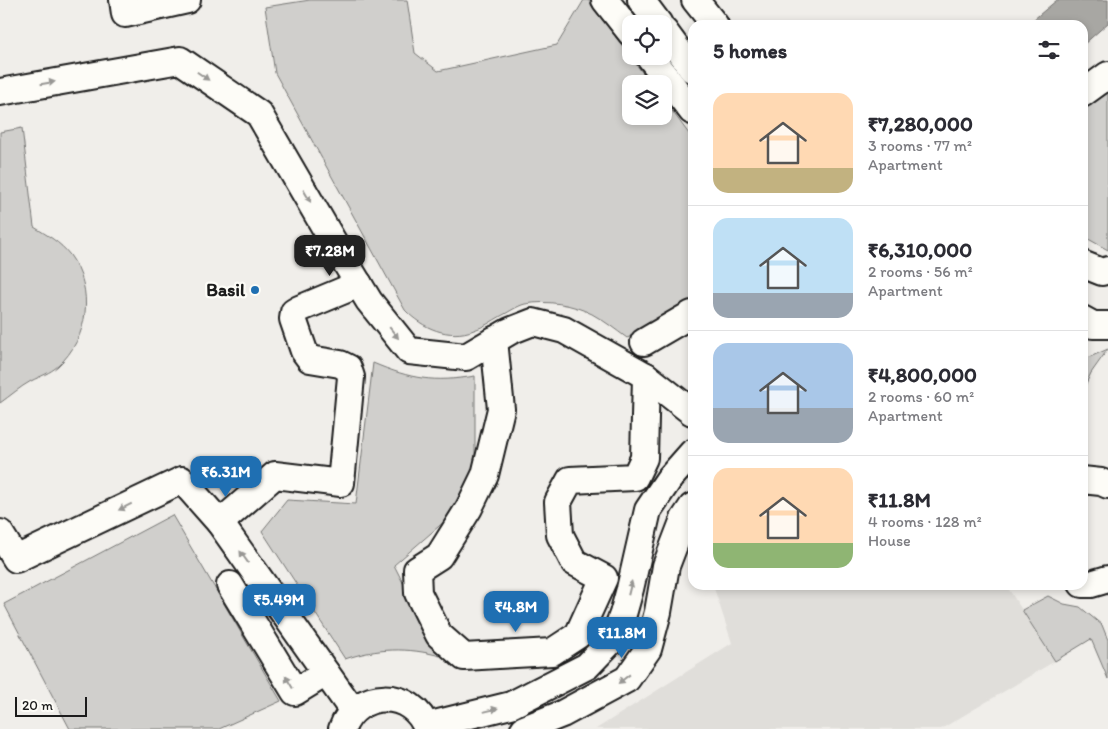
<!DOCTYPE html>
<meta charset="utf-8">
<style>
:root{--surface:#fff;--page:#f7f7f7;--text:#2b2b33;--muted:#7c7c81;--line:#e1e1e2;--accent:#1f6fb2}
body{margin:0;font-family:Itim,sans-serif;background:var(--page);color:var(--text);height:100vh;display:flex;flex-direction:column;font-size:19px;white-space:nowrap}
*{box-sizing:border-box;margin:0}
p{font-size:16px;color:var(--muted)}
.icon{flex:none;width:28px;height:28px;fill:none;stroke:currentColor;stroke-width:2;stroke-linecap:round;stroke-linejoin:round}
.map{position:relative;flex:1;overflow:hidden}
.drawer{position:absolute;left:688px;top:20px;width:400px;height:570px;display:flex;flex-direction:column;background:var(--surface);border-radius:15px;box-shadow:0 2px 8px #0003}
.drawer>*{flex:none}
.controls{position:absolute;left:622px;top:15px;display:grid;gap:10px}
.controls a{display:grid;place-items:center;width:50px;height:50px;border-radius:10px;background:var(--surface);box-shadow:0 2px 8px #0003;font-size:25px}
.scale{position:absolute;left:15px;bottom:12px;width:72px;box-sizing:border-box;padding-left:5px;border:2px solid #1c1c1c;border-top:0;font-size:14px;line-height:18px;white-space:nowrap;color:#1c1c1c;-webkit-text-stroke:4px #fdfcf7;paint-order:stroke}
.price{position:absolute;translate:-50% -42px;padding:0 11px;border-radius:10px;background:var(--accent);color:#fff;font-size:16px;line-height:32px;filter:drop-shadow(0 1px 2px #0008)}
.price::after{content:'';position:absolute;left:50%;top:30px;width:15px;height:11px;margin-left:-8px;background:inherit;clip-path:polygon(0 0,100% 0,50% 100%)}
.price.current{background:#222;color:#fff}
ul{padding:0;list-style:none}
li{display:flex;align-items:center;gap:15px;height:125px;padding:0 25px}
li+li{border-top:1px solid var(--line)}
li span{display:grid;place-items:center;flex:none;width:140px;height:100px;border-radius:15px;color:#555}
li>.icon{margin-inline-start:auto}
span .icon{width:60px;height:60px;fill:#fffc;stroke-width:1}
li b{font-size:21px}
h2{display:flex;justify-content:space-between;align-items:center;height:60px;padding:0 25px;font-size:21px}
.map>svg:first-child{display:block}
.built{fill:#e0deda}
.green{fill:#d0cfcc;stroke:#767674}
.water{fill:#a8a7a3;stroke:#706f6d}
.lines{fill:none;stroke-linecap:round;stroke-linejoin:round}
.minor-casing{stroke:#1c1c1c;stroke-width:30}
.minor{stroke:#fdfcf7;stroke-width:26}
.oneway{fill:#989794}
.poi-dot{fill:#1f6fb2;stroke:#fdfcf7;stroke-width:2}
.labels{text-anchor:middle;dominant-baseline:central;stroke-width:4.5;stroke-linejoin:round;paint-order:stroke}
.poi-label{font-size:18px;font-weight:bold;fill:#1c1c1c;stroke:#fdfcf7;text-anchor:end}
</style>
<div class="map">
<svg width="1108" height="729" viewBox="0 0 1108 729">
<rect width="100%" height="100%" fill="#f0eeea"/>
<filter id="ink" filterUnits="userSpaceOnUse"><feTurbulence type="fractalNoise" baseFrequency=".02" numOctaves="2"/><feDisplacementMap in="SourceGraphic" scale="10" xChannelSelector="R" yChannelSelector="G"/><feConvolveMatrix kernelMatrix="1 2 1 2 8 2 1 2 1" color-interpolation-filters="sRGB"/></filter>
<g filter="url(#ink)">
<path class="built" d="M713,585H1006L1055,661L941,729H596L732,643Z"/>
<g class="green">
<path d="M310,0H407L415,53L438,71L557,45L584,0H588L651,84H631V116H664V100L692,138V308L627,338C616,330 605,321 592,314C572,304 548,300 525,304C517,306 509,312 501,316C492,321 484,327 474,330C449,340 422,328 405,310L275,73L265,7Z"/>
<path d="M1108,93V250L1083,236L1082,110Z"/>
<path d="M22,128L34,227C47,235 60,242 70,255C95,289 89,338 58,366C50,373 41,376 31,381C20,387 10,396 0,403V132Z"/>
<path d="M1108,349L1091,373L1083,390V360Z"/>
<path d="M373,363C411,379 434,383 475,376V495L394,565L440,656C408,647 377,648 345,659L262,531L287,500L356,504Z"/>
<path d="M172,515L281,701L219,729H70L4,604Z"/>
<path d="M1048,596L1064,604L1080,607L1102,625L1108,640V679L1091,639L1055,661L1022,610Z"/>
</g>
<path class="water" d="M1057,0H1108V23L1083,45L1082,25H1027Z"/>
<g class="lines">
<g class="minor-casing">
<g id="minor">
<path d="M123,0L125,14L187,0"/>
<path d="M605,0L631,33"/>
<path d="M641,0L659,24"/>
<path d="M695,0L715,25"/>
<path d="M664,31L692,69"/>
<path d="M649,56L692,111"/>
<path d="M0,92L180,60L259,114L338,250L369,301L409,351L466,357L510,331L533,322L564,330L646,376L692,412"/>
<path d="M1082,94L1108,75"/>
<path d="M1082,264L1102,272L1108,270"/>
<path d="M1082,319L1093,325H1108"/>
<path d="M494,340L501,409L485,475L469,508L439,556L417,570L418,593L439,635L464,657L552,652L578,635L604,578L574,562L560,535L558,502L570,480L635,477L644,458L646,376"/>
<path d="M644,342L692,314"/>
<path d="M1082,480L1101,482L1108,485"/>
<path d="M220,523L275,475L341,483L351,377L348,368L340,364L310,359L304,351L293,319L294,312L299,309L359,284"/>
<path d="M0,533L16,559L182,480L220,523L353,711"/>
<path d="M1082,584H1091L1108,579"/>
<path d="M230,585L295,692L326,673"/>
<path d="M426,726L511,705L587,666L614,638L623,614L630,589L648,510L669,479L692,453"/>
<path d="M342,729C356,689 413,688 427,729"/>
<path d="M524,729L562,714L627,679L648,649L658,612L666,566L684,519L692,507"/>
</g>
</g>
<use href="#minor" class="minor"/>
</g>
<defs><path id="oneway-solid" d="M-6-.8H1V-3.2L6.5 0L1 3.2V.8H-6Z" transform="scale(1.25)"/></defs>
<g class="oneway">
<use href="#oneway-solid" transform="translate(203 76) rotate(35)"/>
<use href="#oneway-solid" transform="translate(48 83) rotate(-10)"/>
<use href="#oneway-solid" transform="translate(307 196) rotate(60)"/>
<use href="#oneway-solid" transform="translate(394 333) rotate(51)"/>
<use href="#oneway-solid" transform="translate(125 507) rotate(154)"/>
<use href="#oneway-solid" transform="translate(244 557) rotate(-125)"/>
<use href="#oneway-solid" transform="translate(630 588) rotate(-76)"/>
<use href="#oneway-solid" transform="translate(624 679) rotate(142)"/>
<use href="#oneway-solid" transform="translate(289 682) rotate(-121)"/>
<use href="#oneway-solid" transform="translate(491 710) rotate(-14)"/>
</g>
</g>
<circle class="poi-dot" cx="255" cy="290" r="5"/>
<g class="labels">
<g class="poi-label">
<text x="245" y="290">Basil</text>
</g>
</g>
</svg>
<div class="controls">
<a><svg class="icon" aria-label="locate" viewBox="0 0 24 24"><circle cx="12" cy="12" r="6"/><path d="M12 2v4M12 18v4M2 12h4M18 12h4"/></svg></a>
<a><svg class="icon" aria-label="layers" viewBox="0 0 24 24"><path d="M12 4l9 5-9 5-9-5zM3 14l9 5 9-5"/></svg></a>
</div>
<div class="scale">20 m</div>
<b class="price current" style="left:330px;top:277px">₹7.28M</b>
<b class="price" style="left:226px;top:498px">₹6.31M</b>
<b class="price" style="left:279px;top:626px">₹5.49M</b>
<b class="price" style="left:516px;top:633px">₹4.8M</b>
<b class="price" style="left:622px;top:659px">₹11.8M</b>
<section class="drawer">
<h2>5 homes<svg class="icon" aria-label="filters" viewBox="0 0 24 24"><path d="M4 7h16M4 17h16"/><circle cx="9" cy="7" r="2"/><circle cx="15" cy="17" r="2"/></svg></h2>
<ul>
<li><span style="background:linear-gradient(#ffd9b3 75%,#c2b280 0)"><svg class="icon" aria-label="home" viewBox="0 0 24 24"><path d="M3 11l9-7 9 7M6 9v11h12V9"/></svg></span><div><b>₹7,280,000</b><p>3 rooms · 77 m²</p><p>Apartment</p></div></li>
<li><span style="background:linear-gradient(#bfe0f5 75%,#9aa5b1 0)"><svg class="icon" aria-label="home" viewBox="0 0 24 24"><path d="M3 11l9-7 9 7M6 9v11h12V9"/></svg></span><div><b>₹6,310,000</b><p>2 rooms · 56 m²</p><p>Apartment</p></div></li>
<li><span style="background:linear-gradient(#a9c7e8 65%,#9aa5b1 0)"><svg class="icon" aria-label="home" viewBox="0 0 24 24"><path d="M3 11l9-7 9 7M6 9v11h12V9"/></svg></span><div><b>₹4,800,000</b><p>2 rooms · 60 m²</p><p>Apartment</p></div></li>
<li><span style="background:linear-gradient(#ffd9b3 75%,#8fb573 0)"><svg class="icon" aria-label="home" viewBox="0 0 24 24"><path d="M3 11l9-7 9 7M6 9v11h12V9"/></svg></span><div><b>₹11.8M</b><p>4 rooms · 128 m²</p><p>House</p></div></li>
</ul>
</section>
</div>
